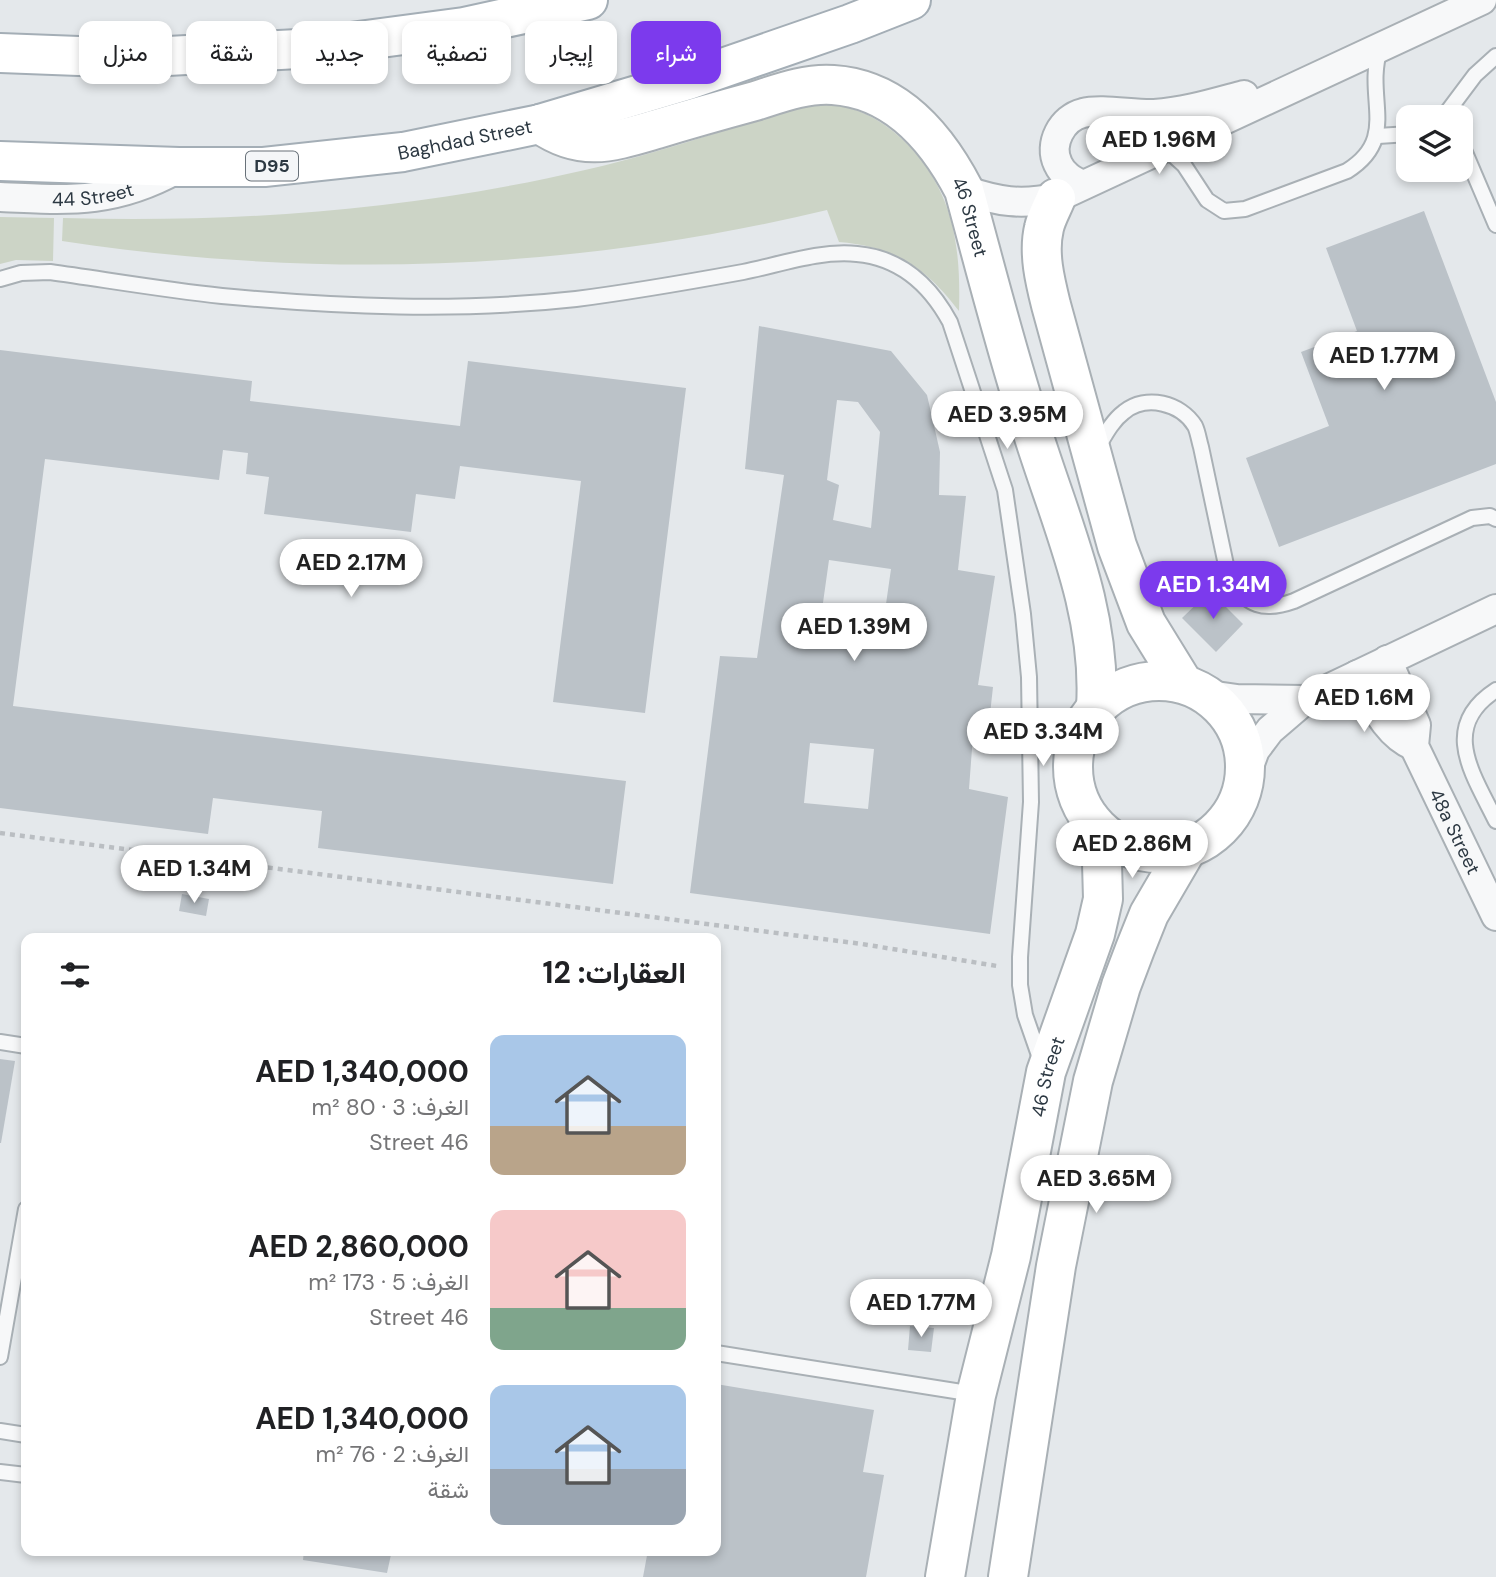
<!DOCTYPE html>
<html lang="ar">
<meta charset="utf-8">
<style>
:root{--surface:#fff;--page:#f2f2f2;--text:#202124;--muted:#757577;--accent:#7c3aed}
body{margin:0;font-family:"DM Sans",Vazirmatn,sans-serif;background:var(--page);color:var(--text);direction:rtl;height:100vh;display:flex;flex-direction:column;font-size:26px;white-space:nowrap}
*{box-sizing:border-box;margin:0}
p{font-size:23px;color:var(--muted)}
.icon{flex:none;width:38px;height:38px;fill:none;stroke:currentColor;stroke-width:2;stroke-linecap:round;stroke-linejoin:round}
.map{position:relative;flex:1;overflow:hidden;direction:ltr}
.panel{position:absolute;left:21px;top:933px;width:700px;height:623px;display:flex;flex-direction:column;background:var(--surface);border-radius:14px;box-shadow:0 4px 10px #0003;direction:rtl}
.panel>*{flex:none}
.top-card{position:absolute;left:21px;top:21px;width:700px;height:63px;direction:rtl;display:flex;gap:14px}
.fabs{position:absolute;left:1396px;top:105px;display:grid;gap:14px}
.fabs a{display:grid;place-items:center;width:77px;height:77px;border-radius:14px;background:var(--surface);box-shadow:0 4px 10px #0003;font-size:35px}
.price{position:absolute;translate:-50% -60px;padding:0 16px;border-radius:24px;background:#fff;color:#222;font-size:23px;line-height:46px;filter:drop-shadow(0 2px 4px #0008)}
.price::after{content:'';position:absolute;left:50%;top:42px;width:21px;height:16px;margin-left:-10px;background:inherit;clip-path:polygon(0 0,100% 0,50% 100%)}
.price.on{background:var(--accent);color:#fff}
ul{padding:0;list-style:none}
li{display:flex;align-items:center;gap:21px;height:175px;padding:0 35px}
li span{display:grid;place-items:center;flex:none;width:196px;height:140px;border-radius:14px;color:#555}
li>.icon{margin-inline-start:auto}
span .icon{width:84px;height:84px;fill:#fffc;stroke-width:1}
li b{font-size:30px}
h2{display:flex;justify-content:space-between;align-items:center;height:84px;padding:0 35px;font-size:30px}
.pill{padding:0 24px;border-radius:14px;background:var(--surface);box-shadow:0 4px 10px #0003;font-size:24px;line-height:63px}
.pill.on{background:var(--accent);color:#fff}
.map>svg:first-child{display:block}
.green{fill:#ccd4c6}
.building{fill:#bbc2c8;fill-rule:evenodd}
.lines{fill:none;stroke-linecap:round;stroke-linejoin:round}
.lane-casing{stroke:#a9b0b5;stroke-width:18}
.street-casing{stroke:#a9b0b5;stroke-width:32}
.secondary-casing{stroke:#a9b0b5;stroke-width:42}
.primary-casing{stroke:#a4aeb6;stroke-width:42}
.path{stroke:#babec2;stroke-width:4.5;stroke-dasharray:5 5;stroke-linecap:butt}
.lane{stroke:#f7f8f9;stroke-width:14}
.street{stroke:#f7f8f9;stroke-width:28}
.secondary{stroke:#fff;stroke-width:38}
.primary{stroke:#fff;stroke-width:38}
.labels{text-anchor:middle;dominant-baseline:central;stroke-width:5;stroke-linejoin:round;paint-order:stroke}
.shield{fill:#f4f6f8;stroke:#687179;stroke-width:2}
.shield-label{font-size:18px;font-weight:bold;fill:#2c3842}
.street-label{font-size:19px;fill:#2c3842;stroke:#f4f6f8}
</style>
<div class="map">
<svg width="1496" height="1577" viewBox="0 0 1496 1577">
<rect width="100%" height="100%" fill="#e4e8eb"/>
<g class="green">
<path d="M826,104C857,107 879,118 902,139C953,188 961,244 959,311C925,267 896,247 839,242L827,210C572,271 320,280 62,241L63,218C239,223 413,210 585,170C634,159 681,144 729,129C761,119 793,108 826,104Z"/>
<path d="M0,217L54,218L53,261L16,260L0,264Z"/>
</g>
<g class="building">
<path d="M1424,211L1496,402V464L1279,547L1246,458L1329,426L1301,352L1357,331L1326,248Z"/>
<path d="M759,326L891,351L927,395L940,452L939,495L966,496L958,570L995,576L978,685L993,687L989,723L974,722L969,789L1008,797L990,934L690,893L720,656L757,658L784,475L745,469ZM837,400L858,402L880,432L871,528L833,520L839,485L827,480ZM829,560L891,569L882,632L820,624ZM810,743L874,749L868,809L804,803Z"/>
<path d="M0,350L252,381L250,401L460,426L468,361L686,388L645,713L553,702L581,481L460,466L455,499L416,494L411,532L264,514L269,477L246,474L248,453L223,450L219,480L45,459L13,706L626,781L613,884L318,848L322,811L213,798L208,834L0,808Z"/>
<path d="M1210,591L1243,624L1216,652L1182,618Z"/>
<path d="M182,894L209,899L206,916L179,911Z"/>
<path d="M0,1059L15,1061L1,1143H0Z"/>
<path d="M910,1326L934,1328L931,1352L908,1350Z"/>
<path d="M716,1384L874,1410L863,1472L884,1475L866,1577H643L648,1550H716Z"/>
<path d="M304,1550H392L387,1573L303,1560Z"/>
</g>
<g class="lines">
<g class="lane-casing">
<g id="lane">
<path d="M1440,117L1448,111L1475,75L1496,56"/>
<path d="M1378,136L1409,134"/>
<path d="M1461,143L1496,225"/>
<path d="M1164,147L1184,165L1207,200L1224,211L1245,209L1347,171C1400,138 1364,98 1380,49"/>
<path d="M0,279L21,273L50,272C107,280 165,290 222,296C339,307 459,312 576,299C631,292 688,282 743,272C779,265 819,250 857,254C901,258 930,285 950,322L1005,490L1023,614L1029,677L1031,802L1020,957V985L1025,1015L1041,1061"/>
<path d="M1098,447C1105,435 1112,421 1124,412C1146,394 1181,403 1195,426C1198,432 1199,441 1201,447L1229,579C1248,606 1263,612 1294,601L1472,518L1490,516L1496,519"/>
<path d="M1496,690C1439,727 1473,774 1496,821"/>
<path d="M0,1042L26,1046"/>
<path d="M716,1353L974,1394"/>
<path d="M0,1357L26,1209"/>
<path d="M0,1431L26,1435"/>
<path d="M0,1472L26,1475"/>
</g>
</g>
<g class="street-casing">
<g id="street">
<path d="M1082,185C1072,180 1063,175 1058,164C1048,144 1062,118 1083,113C1101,108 1134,115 1154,114C1185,112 1214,103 1244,95"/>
<path d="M964,190C999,202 1020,205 1056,198L1482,0"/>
<path id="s1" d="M0,197C69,200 114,204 177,169"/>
<path id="s2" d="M1387,660L1416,725L1414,746L1496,916"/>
<path d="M1357,675C1372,700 1385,734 1414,746"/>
<path d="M1209,695L1237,699L1305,700"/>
<path d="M1245,777L1255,750L1270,730L1305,700L1496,609"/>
</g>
</g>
<g class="secondary-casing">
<g id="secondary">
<path id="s3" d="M540,124C582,153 612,142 657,129C690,119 722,110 755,101C780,93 807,83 833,85C896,89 937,138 964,190C987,274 1008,358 1035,440C1063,528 1102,614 1096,707"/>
<path d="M1056,198C1052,208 1046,218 1044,228C1038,253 1045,281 1051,305L1117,546L1146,623L1183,683"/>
<circle cx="1159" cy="767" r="86"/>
<path id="s4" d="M945,1577L976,1395L1011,1256L1046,1072L1095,934L1103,899L1102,863L1097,828"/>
<path d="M1008,1577L1056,1266L1093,1081L1121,986L1135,949L1149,914L1187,849"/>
</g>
</g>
<g class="primary-casing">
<g id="primary">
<path d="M0,53L131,58L298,49L464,27L588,0"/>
<path id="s5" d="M0,161L179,167H264L403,152L540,124L688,80L850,24L911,0"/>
</g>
</g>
<path class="path" d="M0,833L862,944L997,966"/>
<use href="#lane" class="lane"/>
<use href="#street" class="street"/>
<use href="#secondary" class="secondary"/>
<use href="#primary" class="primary"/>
</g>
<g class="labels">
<rect class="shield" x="246" y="151.5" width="52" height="29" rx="5"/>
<g class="shield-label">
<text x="272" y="166">D95</text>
</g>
<g class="street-label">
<text stroke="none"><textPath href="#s5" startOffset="467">Baghdad Street</textPath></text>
<text stroke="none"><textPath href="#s1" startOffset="93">44 Street</textPath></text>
<text stroke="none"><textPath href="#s3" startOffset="508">46 Street</textPath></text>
<text stroke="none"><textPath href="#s2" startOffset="187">48a Street</textPath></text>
<text stroke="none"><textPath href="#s4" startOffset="511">46 Street</textPath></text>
</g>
</g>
</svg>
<div class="fabs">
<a><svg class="icon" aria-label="layers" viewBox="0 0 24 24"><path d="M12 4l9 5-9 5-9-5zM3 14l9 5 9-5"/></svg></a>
</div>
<b class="price" style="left:1159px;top:176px">AED 1.96M</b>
<b class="price" style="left:1384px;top:392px">AED 1.77M</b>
<b class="price" style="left:1007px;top:451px">AED 3.95M</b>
<b class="price" style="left:351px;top:599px">AED 2.17M</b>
<b class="price on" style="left:1213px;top:621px">AED 1.34M</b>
<b class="price" style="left:854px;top:663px">AED 1.39M</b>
<b class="price" style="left:1364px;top:734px">AED 1.6M</b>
<b class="price" style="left:1043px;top:768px">AED 3.34M</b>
<b class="price" style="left:1132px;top:880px">AED 2.86M</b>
<b class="price" style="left:194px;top:905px">AED 1.34M</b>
<b class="price" style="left:1096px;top:1215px">AED 3.65M</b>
<b class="price" style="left:921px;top:1339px">AED 1.77M</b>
<div class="top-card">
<a class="pill on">شراء</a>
<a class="pill">إيجار</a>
<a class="pill">تصفية</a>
<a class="pill">جديد</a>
<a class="pill">شقة</a>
<a class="pill">منزل</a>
</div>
<section class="panel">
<h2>العقارات: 12<svg class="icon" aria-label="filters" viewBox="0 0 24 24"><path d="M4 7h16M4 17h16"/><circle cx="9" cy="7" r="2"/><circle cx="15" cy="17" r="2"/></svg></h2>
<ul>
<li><span style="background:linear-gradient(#a9c7e8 65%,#b9a48a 0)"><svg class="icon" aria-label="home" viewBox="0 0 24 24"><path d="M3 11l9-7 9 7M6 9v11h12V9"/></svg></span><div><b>AED 1,340,000</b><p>الغرف: 3 · 80 m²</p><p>46 Street</p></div></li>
<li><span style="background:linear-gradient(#f6c9c9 70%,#7fa58c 0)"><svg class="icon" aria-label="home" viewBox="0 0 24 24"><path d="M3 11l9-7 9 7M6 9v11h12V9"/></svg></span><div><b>AED 2,860,000</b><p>الغرف: 5 · 173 m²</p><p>46 Street</p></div></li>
<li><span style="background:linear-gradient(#a9c7e8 60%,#9aa5b1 0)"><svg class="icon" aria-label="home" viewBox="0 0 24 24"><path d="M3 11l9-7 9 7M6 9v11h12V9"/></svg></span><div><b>AED 1,340,000</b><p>الغرف: 2 · 76 m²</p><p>شقة</p></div></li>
</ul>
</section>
</div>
